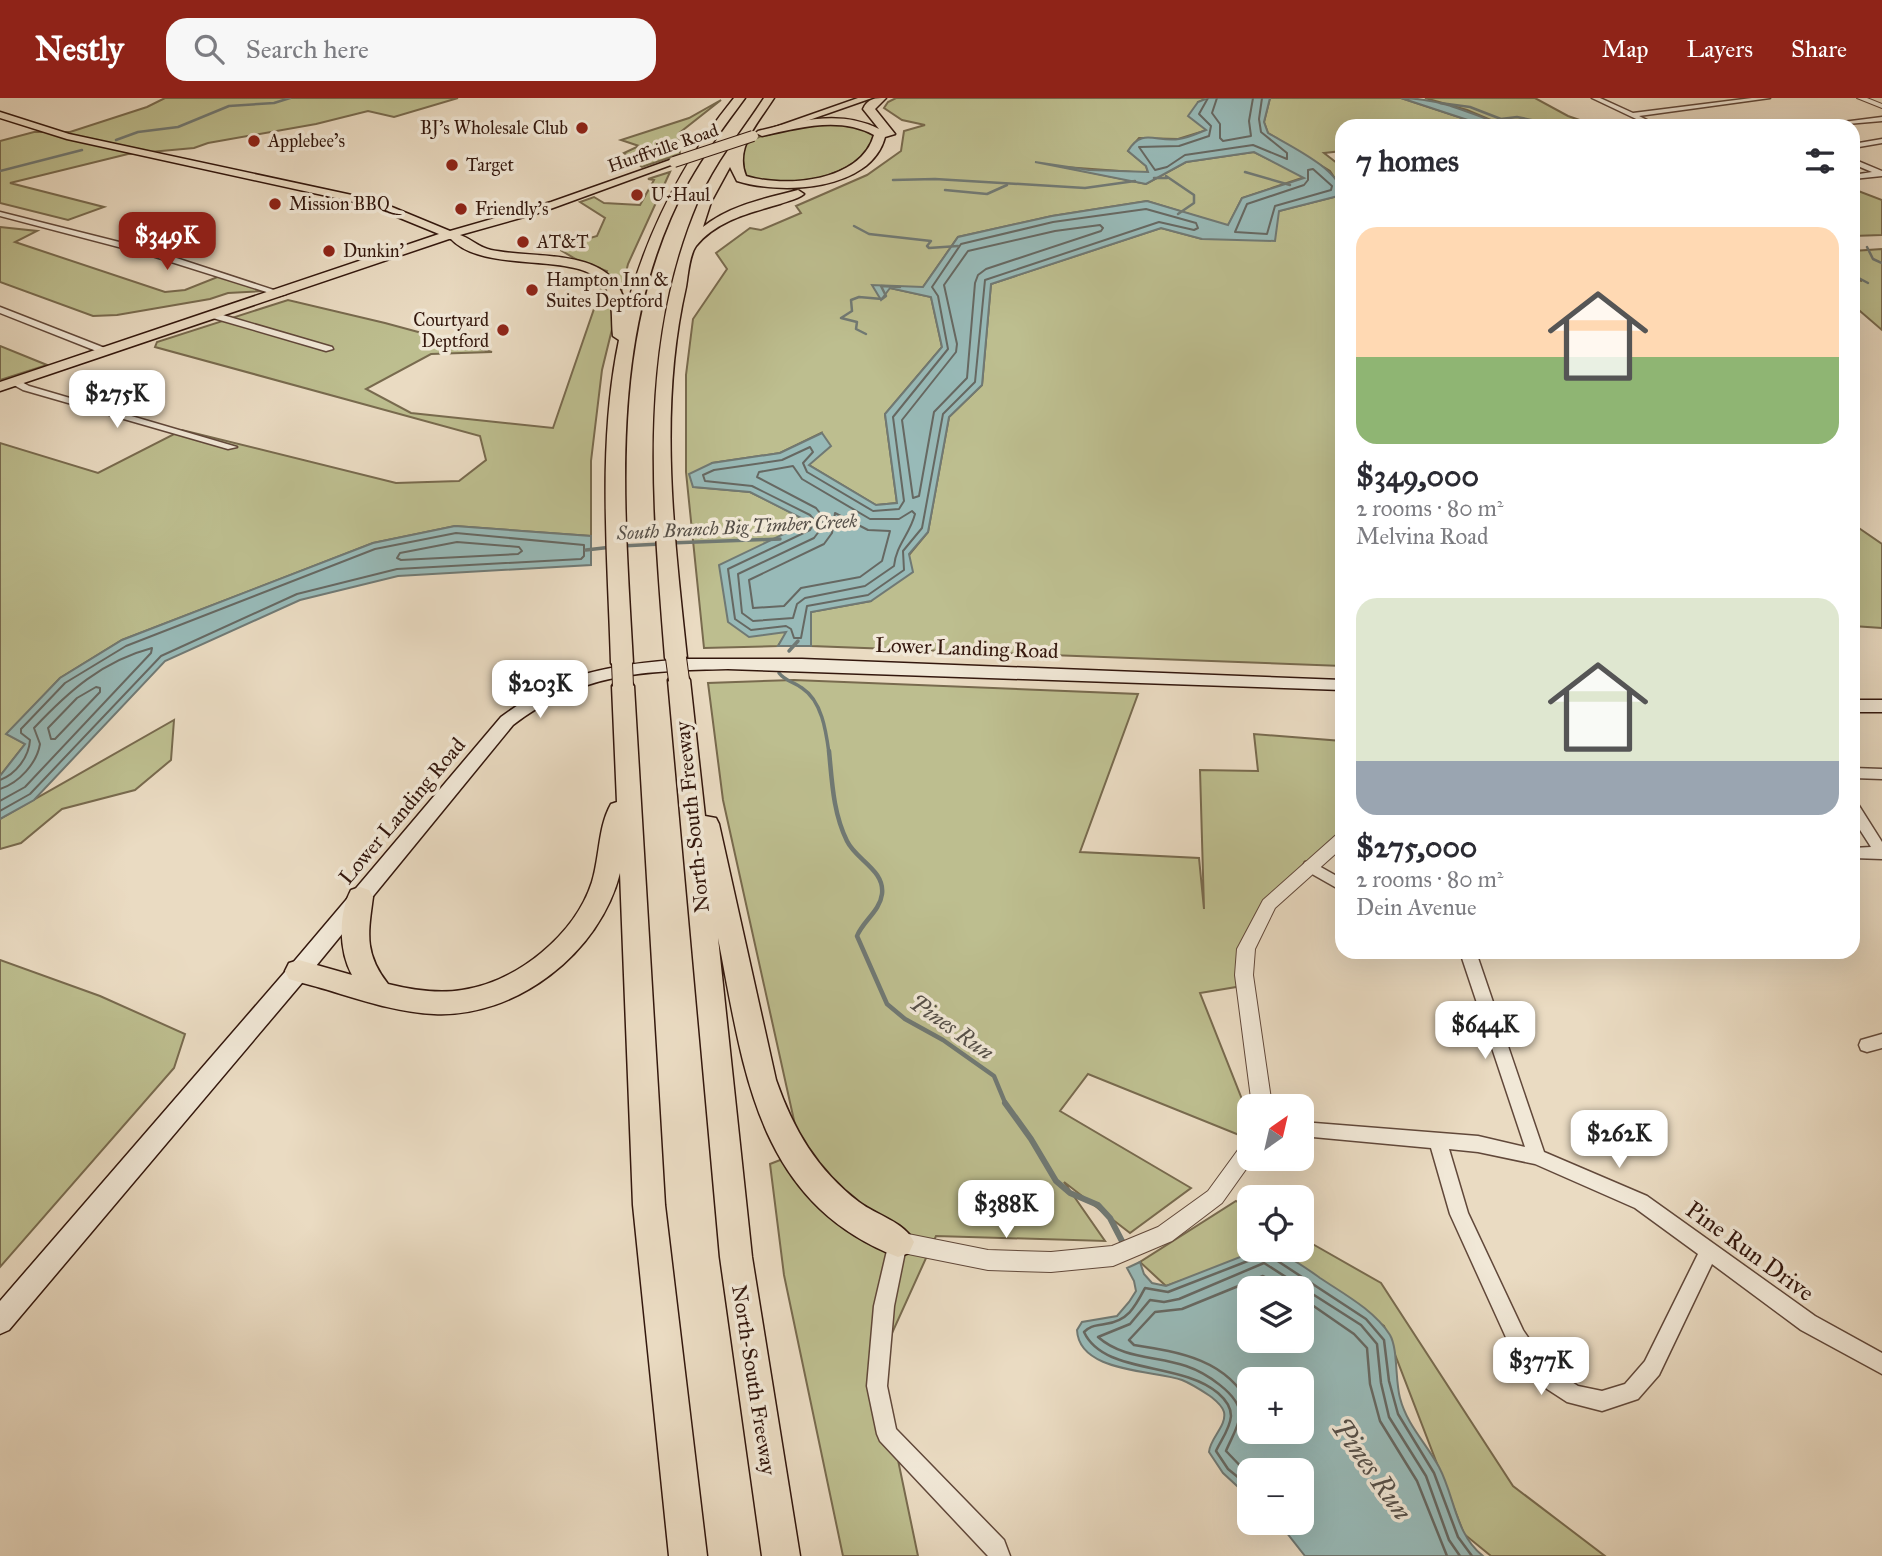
<!DOCTYPE html>
<meta charset="utf-8">
<style>
:root{--surface:#fff;--page:#f7f7f7;--text:#2b2b33;--muted:#7c7c81;--accent:#8f2418}
body{margin:0;font-family:"IM FELL Great Primer",serif;background:var(--page);color:var(--text);height:100vh;display:flex;flex-direction:column;font-size:26px;white-space:nowrap}
*{box-sizing:border-box;margin:0}
p{font-size:23px;color:var(--muted)}
.icon{flex:none;width:38px;height:38px;fill:none;stroke:currentColor;stroke-width:2;stroke-linecap:round;stroke-linejoin:round}
.map{position:relative;flex:1;overflow:hidden}
.side{position:absolute;left:1335px;top:21px;width:525px;height:840px;display:flex;flex-direction:column;background:var(--surface);border-radius:21px;box-shadow:0 7px 28px #0002}
.side>*{flex:none}
.needle{width:46px;rotate:34deg}
.fabs{position:absolute;left:1237px;top:996px;display:grid;gap:14px}
.fabs a{display:grid;place-items:center;width:77px;height:77px;border-radius:14px;background:var(--surface);box-shadow:0 7px 28px #0002;font-size:35px}
.price{position:absolute;translate:-50% -60px;padding:0 16px;border-radius:14px;background:#fff;color:#222;font-size:23px;line-height:46px;filter:drop-shadow(0 2px 4px #0008)}
.price::after{content:'';position:absolute;left:50%;top:42px;width:21px;height:16px;margin-left:-10px;background:inherit;clip-path:polygon(0 0,100% 0,50% 100%)}
.price.current{background:var(--accent);color:#fff}
ul{padding:0;list-style:none}
li{display:grid;align-content:center;gap:14px;height:371px;padding:0 21px}
li span{display:grid;place-items:center;height:217px;border-radius:21px;color:#555}
li>.icon{margin-inline-start:auto}
span .icon{width:126px;height:126px;fill:#fffc;stroke-width:1}
li b{font-size:30px}
h2{display:flex;justify-content:space-between;align-items:center;height:84px;padding:0 21px;font-size:30px}
header{display:flex;align-items:center;gap:42px;box-sizing:border-box;height:98px;padding:0 35px;background:var(--accent);color:#fff}
header strong{font-size:33px}
nav{display:flex;gap:38px;margin-inline-start:auto;font-size:24px}
.search{width:490px;height:63px;background:var(--page);display:flex;align-items:center;gap:18px;box-sizing:border-box;padding:0 24px;border-radius:21px;color:var(--muted);font-size:26px}
.map>svg:first-child{display:block}
.green{fill:#bdbe8f;stroke:#786a4e;stroke-width:2}
.water{fill:#98bab8;stroke:#707974;stroke-width:2;fill-rule:evenodd}
.lines{fill:none;stroke-linecap:round;stroke-linejoin:round}
.shore-far1{stroke:#666862;stroke-width:2}
.shore{stroke:#666862;stroke-width:2.5}
.stream-far3{stroke:#707974;stroke-width:2.5}
.stream-far2{stroke:#707974;stroke-width:3.5}
.stream-far1{stroke:#707974;stroke-width:4.5}
.stream{stroke:#707974;stroke-width:6}
.minor-casing{stroke:#61483a;stroke-width:3}
.tertiary-casing{stroke:#61483a;stroke-width:2}
.secondary-casing{stroke:#33170d;stroke-width:3}
.primary-casing{stroke:#33170d;stroke-width:3}
.motorway-casing{stroke:#33170d;stroke-width:3}
.minor{fill:#f1e8d7;fill-rule:evenodd}
.tertiary{fill:#f1e8d7;fill-rule:evenodd}
.secondary{fill:#f1e8d7;fill-rule:evenodd}
.primary{fill:#eadbc2;fill-rule:evenodd}
.motorway{fill:#eadbc2;fill-rule:evenodd}
.primary-bridge-casing{stroke:#33170d;stroke-width:12;stroke-linecap:butt}
.motorway-bridge-casing{stroke:#33170d;stroke-width:22;stroke-linecap:butt}
.primary-bridge{stroke:#eadbc2;stroke-width:10}
.motorway-bridge{stroke:#eadbc2;stroke-width:20}
.poi-dot{fill:#8f2418;stroke:#f1e8d7;stroke-width:2.5}
.labels{text-anchor:middle;dominant-baseline:central;stroke-width:7;stroke-linejoin:round;paint-order:stroke}
.far-poi-label{font-size:18px;fill:#33170d;stroke:#f1e8d7;text-anchor:start}
.far-street-label{font-size:18px;fill:#33170d;stroke:#f1e8d7}
.far-water-label{font-size:19px;font-style:italic;fill:#565049;stroke:#f1e8d7}
.street-label{font-size:21px;fill:#33170d;stroke:#f1e8d7}
.water-label{font-size:23px;font-style:italic;fill:#565049;stroke:#f1e8d7}
.near-street-label{font-size:24px;fill:#33170d;stroke:#f1e8d7}
.near-water-label{font-size:28px;font-style:italic;fill:#565049;stroke:#f1e8d7}
</style>
<header>
<strong>Nestly</strong>
<div class="search"><svg class="icon" aria-label="search" viewBox="0 0 24 24"><circle cx="10" cy="10" r="6"/><path d="M15 15l6 6"/></svg>Search here</div>
<nav><a>Map</a><a>Layers</a><a>Share</a></nav>
</header>
<div class="map">
<svg width="1882" height="1458" viewBox="0 0 1882 1458">
<rect width="100%" height="100%" fill="#eadbc2"/>
<filter id="stains"><feTurbulence type="fractalNoise" baseFrequency=".00286" numOctaves="4"/><feColorMatrix values="0 0 0 0 .2 0 0 0 0 .09 0 0 0 0 .02 0 0 0 .5 -.17"/></filter>
<radialGradient id="worn" r=".72"><stop offset=".6" stop-color="#630" stop-opacity="0"/><stop offset="1" stop-color="#630" stop-opacity=".3"/></radialGradient>
<g class="green">
<path d="M165,0H458L394,19L368,13L316,26L208,45L194,50L128,56L10,85L104,109L68,122L0,105V43L34,34H70L147,9Z"/>
<path d="M896,0H1208L1198,4L1207,32L1178,41L1139,40L1128,53L1146,68L1148,75L1064,69L1146,86L1186,64L1254,54L1305,79L1242,100L1228,128L1147,103L1052,118L958,139L923,189L890,190L931,199L942,249L885,316L897,405L876,407L809,367L821,335L780,355L712,365L694,389L750,394L810,424L787,534L778,548L704,550L686,374V277L693,221L727,171L716,155L750,130L761,132L801,115L796,108L867,77L901,53L904,33L925,27L902,22L884,10L888,4Z"/>
<path d="M1270,0H1401L1486,28H1342V53L1324,55L1342,69V91L1330,73L1268,35L1264,24Z"/>
<path d="M1425,0H1535L1568,18L1597,28H1505L1467,12Z"/>
<path d="M721,2L678,36L680,56L642,69L624,55L639,48L621,42L689,20Z"/>
<path d="M815,27C836,27 856,25 874,38C864,80 771,99 741,74C742,65 740,54 746,47C758,34 798,30 815,27Z"/>
<path d="M670,74L628,166L602,272L591,363V438L455,428L373,445L122,542L60,580L7,636L25,646L0,678V345L98,375L182,332L396,385L459,383L486,362L480,338L155,249L157,244L288,202L385,225L492,254L431,256L366,291L411,315L553,330L607,173L579,163L557,150L597,138L605,120L580,104L594,99L604,105L640,107L654,82L648,81Z"/>
<path d="M1853,91L1882,102V137L1853,138Z"/>
<path d="M1342,97V568L811,548V514L871,503L928,434L949,319L982,287L991,186L1161,130L1202,141L1279,113Z"/>
<path d="M0,129L37,133L15,144L165,194L185,192L225,176L256,186L264,193L228,195L210,201L117,217L93,218L0,184Z"/>
<path d="M1882,151V232L1853,207V181L1862,183L1853,177V153Z"/>
<path d="M0,248L47,267L0,282Z"/>
<path d="M1853,426L1882,446V530L1853,528Z"/>
<path d="M794,582L1138,596L1080,754L1199,760L1204,811L1200,672L1258,673L1254,636L1342,643V741L1269,806L1242,888L1200,895L1249,1019V1041L1088,976L1060,1013L1191,1090L1130,1135L1064,1084L1105,1143L936,1138L878,1266L918,1458H843L784,1177L770,1066L801,1054L723,702L708,585Z"/>
<path d="M174,622L171,662L135,692L62,711L21,745L0,751V721Z"/>
<path d="M0,862L100,898L185,936L174,970L0,1169Z"/>
<path d="M1236,1103L1249,1111L1250,1152H1268L1166,1188L1140,1164Z"/>
<path d="M1302,1140L1381,1185L1513,1388L1605,1458H1491L1464,1436L1384,1228L1271,1152H1302Z"/>
</g>
<g class="water">
<path d="M1208,0H1270L1264,24L1268,35C1288,47 1342,72 1342,97L1279,113L1275,143L1202,141L1161,130L991,186L982,287L949,319L928,434L909,456L913,474L871,503L811,514V548H778L786,534L749,539L728,524L719,467L809,424L750,394L693,389L689,376L712,365L780,355L822,335L831,348L809,367L876,407L897,405L885,316L942,249L931,199L890,190L881,202L872,187L923,189L958,139L1052,118L1147,103L1228,127L1242,100L1304,80L1254,54L1186,64L1146,86L1035,64L1089,72L1148,74L1146,68L1128,53C1142,29 1157,45 1179,41C1188,40 1198,35 1206,32L1188,18L1198,4Z"/>
<path d="M1401,0C1439,0 1470,15 1505,28H1486Z"/>
<path d="M455,428L591,438V467L398,478L300,502L165,563L34,702L0,721V678L25,646L6,636L60,580L122,542L373,445Z"/>
<path d="M1258,1152C1281,1151 1302,1167 1320,1180C1344,1196 1374,1212 1390,1237C1398,1251 1395,1282 1400,1300C1407,1327 1426,1345 1439,1369C1455,1399 1455,1436 1483,1458H1305L1279,1425L1302,1424V1372H1250L1249,1399L1223,1375L1209,1354C1210,1340 1227,1328 1224,1314C1222,1307 1215,1302 1210,1298C1201,1292 1192,1286 1182,1282C1154,1272 1079,1275 1077,1232L1082,1224L1117,1218L1129,1204L1136,1193L1134,1183L1127,1170L1140,1164L1144,1176L1152,1185L1166,1188ZM1302,1190V1242H1250V1190ZM1302,1281V1334H1250V1281Z"/>
</g>
<g class="lines">
<g class="shore-far1">
<path d="M1208,0L1199,16L1211,28L1209,38L1179,48L1139,49L1155,72L1167,69L1185,57L1253,47L1287,61V55L1261,34L1259,21L1262,0"/>
<path d="M1217,0L1212,15L1220,26V40L1223,43L1251,38L1249,23L1253,0"/>
<path d="M1313,71L1332,88L1331,92L1275,108L1267,136L1235,134L1247,106L1304,87L1308,82V72Z"/>
<path d="M1146,111L1196,125L1198,130L1194,132L1159,124L985,182L975,284L943,316L922,430L903,453L904,472L868,497L807,508L801,540H794L791,531L786,528L751,532L735,521L728,471L810,432L815,423L810,417L752,388L705,383L703,377L714,372L782,362L810,349L813,354L803,365L807,374L873,413L899,411L904,403L893,319L948,251L938,198L932,189L961,146L1053,124Z"/>
<path d="M1100,127L1103,130L1101,133L986,171L978,177L975,185L967,280L934,314L919,398L913,400L902,322L956,254L957,246L944,187L968,153L1055,133Z"/>
<path d="M793,368L802,381L870,421H899L912,413L915,416C910,436 896,447 894,468L865,488L805,500L797,506L793,520L753,523L742,515L738,476L814,440L823,428L822,418L816,410L757,379L759,374Z"/>
<path d="M835,415L868,432L890,433L882,463L860,479L801,490L784,508L753,510L749,482L824,446L832,435Z"/>
<path d="M457,444L519,449L522,453L518,456L401,462L397,460L400,455Z"/>
<path d="M96,589L100,590V594L55,641H51L48,630L77,600Z"/>
<path d="M0,682C16,676 29,659 30,642L21,635V631L65,585L126,548L375,451L456,435L584,447V458L581,461L397,471L297,496L161,558L30,696L0,713"/>
<path d="M0,691C19,685 37,665 40,646L34,630C68,594 102,563 152,550L151,555L25,689L0,703"/>
</g>
<g class="shore">
<path d="M1270,1152L1273,1160L1366,1221L1384,1242L1389,1283L1398,1316L1434,1375L1458,1439L1472,1458"/>
<path d="M1302,1200L1354,1236L1367,1250L1370,1286L1380,1323L1417,1383L1447,1458"/>
<path d="M1250,1308C1228,1262 1180,1254 1134,1247L1129,1242L1155,1214L1182,1211L1263,1178L1286,1190"/>
<path d="M1250,1378L1226,1353C1230,1343 1239,1328 1240,1317C1240,1296 1204,1274 1186,1268C1156,1258 1123,1261 1098,1239L1130,1226L1150,1202L1164,1204L1179,1201L1264,1165L1361,1227L1377,1246L1381,1285L1389,1319L1426,1378L1449,1442L1460,1458"/>
<path d="M1250,1389L1228,1371L1216,1353C1221,1342 1230,1331 1231,1318C1231,1309 1225,1301 1218,1295C1180,1263 1104,1277 1084,1234C1091,1227 1096,1228 1105,1226C1128,1223 1135,1209 1145,1190L1168,1194L1253,1161L1258,1152"/>
</g>
<g class="stream-far3">
<path d="M1440,5L1470,9L1501,21L1517,19L1560,28"/>
<path d="M116,42L138,34L178,29L229,8L274,5L290,0"/>
<path d="M0,73L82,52"/>
<path d="M1245,74L1290,87"/>
<path d="M1166,78L1194,97V105L1178,116"/>
<path d="M1154,80H1167"/>
<path d="M893,82L935,81L1085,90L1135,83"/>
<path d="M945,92L987,96L1007,87"/>
<path d="M854,128L869,136L931,143L927,148L929,150L958,148"/>
<path d="M1867,149L1873,161L1882,165"/>
<path d="M1853,177L1868,185"/>
<path d="M866,236L856,231L857,224L841,220L852,213L851,202L859,199L882,201L886,198L881,188L900,189"/>
</g>
<g class="stream-far2">
<path d="M670,445L780,441"/>
<path d="M621,448L661,446"/>
<path d="M586,452L612,449"/>
<path d="M789,553L798,543"/>
<path d="M779,575C785,583 794,584 802,590C822,603 826,633 829,655"/>
</g>
<path class="stream-far1" d="M829,653C832,683 833,715 847,743C856,762 885,772 882,796C880,813 863,823 857,838L887,906L905,921L943,942L994,978L1006,1007"/>
<path class="stream" d="M1005,1005L1031,1041L1056,1083L1070,1095L1098,1107L1110,1120L1124,1147"/>
<g class="minor-casing">
<g id="minor">
<path d="M1592,0H1600L1633,15L1752,0H1770L1639,18L1659,28H1651Z"/>
<path d="M1882,19V23L1824,28L1827,26Z"/>
<path d="M1882,41V45L1853,50V46Z"/>
<path d="M1853,61L1882,73V78L1853,81V77L1872,74L1853,66Z"/>
<path d="M0,114L155,153L286,196L279,198L149,157L0,118Z"/>
<path d="M0,209L110,252L111,254L104,256L0,215Z"/>
<path d="M216,215L332,249L333,251L326,253L213,220L212,218Z"/>
<path d="M12,282H18L29,288L237,349L228,351L23,292L12,286Z"/>
<path d="M1853,670L1882,671V681L1853,680Z"/>
<path d="M1853,704L1858,706L1882,744V761L1853,760V750L1871,749L1853,721Z"/>
<path d="M1310,763L1342,781V793L1305,772L1303,768L1305,764Z"/>
<path d="M1460,854H1476L1544,1054L1647,1098L1815,1218L1882,1255V1276L1801,1232L1712,1166L1659,1277L1638,1301L1602,1313L1567,1304L1547,1291L1524,1268L1509,1246L1450,1116L1431,1050L1302,1038V1024L1478,1038L1525,1049ZM1449,1051L1478,1054L1535,1066L1635,1110L1698,1156L1645,1263L1625,1286L1602,1293L1578,1288L1561,1277L1538,1254L1523,1232L1468,1115Z"/>
<path d="M1882,936V950L1867,954L1861,952L1859,947L1861,942Z"/>
<path d="M898,1135L905,1138L907,1144L894,1208L887,1288L896,1331L1004,1442L1010,1458H988L880,1343L877,1336L867,1288L874,1208L889,1144L891,1138Z"/>
</g>
</g>
<g class="tertiary-casing">
<g id="tertiary">
<path d="M1857,0H1867L1882,6V10Z"/>
<path d="M1342,735V750L1275,810L1255,851L1253,877L1272,1008H1252L1235,877L1237,851L1263,802L1336,737Z"/>
<path d="M1250,1043V1060H1254L1222,1105L1172,1143L1113,1168L1051,1174L988,1172L898,1154L891,1151L888,1144L891,1137L898,1134L988,1152L1051,1154L1112,1148L1158,1129L1208,1093L1243,1045Z"/>
</g>
</g>
<g class="secondary-casing">
<g id="secondary">
<path d="M687,561H802L1342,582V592L728,571C644,573 582,574 513,627L307,879L9,1232L0,1236V1203L291,867L501,619C561,574 614,566 687,561Z"/>
<rect x="1853" y="602" width="29" height="12"/>
</g>
</g>
<g class="primary-casing">
<g id="primary">
<path d="M858,0H872L769,36L761,34Z"/>
<path d="M0,14L69,36L375,102L450,133L551,104L670,62L679,64L542,114L460,137L459,141H449L0,293V284L439,136L368,107L67,41L0,20Z"/>
</g>
</g>
<g class="motorway-casing">
<g id="motorway">
<path d="M734,0H745C725,27 705,54 688,84C607,233 624,402 633,565L630,570H614L611,565C608,459 597,347 619,242L613,238C611,223 614,204 606,190C585,150 485,179 450,140L457,136C469,139 478,149 491,152C538,162 617,147 626,211C648,132 683,63 734,0Z"/>
<path d="M764,0H774C759,24 734,49 746,78C785,90 861,84 874,37C839,18 799,30 762,38L756,35L758,33C797,23 841,11 879,31L863,11C868,0 875,0 886,0L875,11L895,36L885,39C871,93 781,97 737,83L730,69L711,104L703,129C728,108 766,100 798,92L804,96C798,101 788,103 780,106C750,115 717,122 696,148C689,158 688,178 686,189C658,311 674,437 687,560L684,565H668L665,560C653,407 637,249 699,104C715,66 742,34 764,0Z"/>
<path d="M679,575L687,577L690,582L705,718L716,720L719,726L776,982C793,1031 817,1072 859,1104C876,1117 905,1124 914,1144L909,1155L898,1159C755,1104 744,970 718,840L752,1159L800,1458H762L720,1159L668,582L671,577Z"/>
<path d="M623,581L631,583L634,588L665,1107L707,1458H669L633,1107L620,775C600,855 516,920 434,916C388,914 343,895 299,884L289,881L285,873L289,865L299,862L352,877C339,853 338,816 351,792L360,789L369,792L373,799C368,836 364,855 388,886C412,892 438,896 462,892C517,884 575,837 592,784C600,758 598,729 611,706L617,704L612,588L615,583Z"/>
</g>
</g>
<use href="#minor" class="minor"/>
<use href="#tertiary" class="tertiary"/>
<use href="#secondary" class="secondary"/>
<use href="#primary" class="primary"/>
<use href="#motorway" class="motorway"/>
<g class="primary-bridge-casing">
<path id="primary-bridge" d="M674,64L753,38"/>
</g>
<g class="motorway-bridge-casing">
<g id="motorway-bridge">
<path d="M676,560L679,582"/>
<path d="M622,565L623,588"/>
</g>
</g>
<use href="#primary-bridge" class="primary-bridge"/>
<use href="#motorway-bridge" class="motorway-bridge"/>
</g>
<g class="poi-dot">
<circle cx="582" cy="30" r="7"/>
<circle cx="254" cy="43" r="7"/>
<circle cx="452" cy="67" r="7"/>
<circle cx="637" cy="97" r="7"/>
<circle cx="275" cy="106" r="7"/>
<circle cx="461" cy="111" r="7"/>
<circle cx="523" cy="144" r="7"/>
<circle cx="329" cy="153" r="7"/>
<circle cx="532" cy="192" r="7"/>
<circle cx="503" cy="232" r="7"/>
</g>
<g class="labels">
<g class="far-poi-label">
<text x="568" y="30" text-anchor="end">BJ's Wholesale Club</text>
<text x="268" y="43">Applebee's</text>
<text x="466" y="67">Target</text>
<text x="651" y="97">U-Haul</text>
<text x="289" y="106">Mission BBQ</text>
<text x="475" y="111">Friendly's</text>
<text x="537" y="144">AT&amp;T</text>
<text x="343" y="153">Dunkin'</text>
<text x="546" y="182">Hampton Inn &amp;<tspan x="546" dy="21">Suites Deptford</tspan></text>
<text x="489" y="222" text-anchor="end">Courtyard<tspan x="489" dy="21">Deptford</tspan></text>
</g>
<g class="far-street-label">
<text transform="translate(663 50) rotate(-19)">Hurffville Road</text>
</g>
<g class="far-water-label">
<text transform="translate(737 429) rotate(-3)">South Branch Big Timber Creek</text>
</g>
<g class="street-label">
<text transform="translate(967 550) rotate(2)">Lower Landing Road</text>
<text transform="translate(402 713) rotate(-50)">Lower Landing Road</text>
<text transform="translate(692 719) rotate(-96)">North-South Freeway</text>
<text transform="translate(754 1282) rotate(81)">North-South Freeway</text>
</g>
<g class="water-label">
<text transform="translate(952 929) rotate(35)">Pines Run</text>
</g>
<g class="near-street-label">
<text transform="translate(1750 1153) rotate(36)">Pine Run Drive</text>
</g>
<g class="near-water-label">
<text transform="translate(1372 1371) rotate(55)">Pines Run</text>
</g>
</g>
<rect width="100%" height="100%" filter="url(#stains)"/>
<rect width="100%" height="100%" fill="url(#worn)"/>
</svg>
<div class="fabs">
<a><svg class="needle" viewBox="-14 -14 28 28"><path d="M0-13l5 13h-10z" fill="#e53935"/><path d="M0 13l5-13h-10z" fill="#7c7c81"/></svg></a>
<a><svg class="icon" aria-label="locate" viewBox="0 0 24 24"><circle cx="12" cy="12" r="6"/><path d="M12 2v4M12 18v4M2 12h4M18 12h4"/></svg></a>
<a><svg class="icon" aria-label="layers" viewBox="0 0 24 24"><path d="M12 4l9 5-9 5-9-5zM3 14l9 5 9-5"/></svg></a>
<a>+</a>
<a>−</a>
</div>
<b class="price current" style="left:167px;top:174px">$349K</b>
<b class="price" style="left:117px;top:332px">$275K</b>
<b class="price" style="left:540px;top:622px">$203K</b>
<b class="price" style="left:1485px;top:963px">$644K</b>
<b class="price" style="left:1619px;top:1072px">$262K</b>
<b class="price" style="left:1006px;top:1142px">$388K</b>
<b class="price" style="left:1541px;top:1299px">$377K</b>
<section class="side">
<h2>7 homes<svg class="icon" aria-label="filters" viewBox="0 0 24 24"><path d="M4 7h16M4 17h16"/><circle cx="9" cy="7" r="2"/><circle cx="15" cy="17" r="2"/></svg></h2>
<ul>
<li><span style="background:linear-gradient(#ffd9b3 60%,#8fb573 0)"><svg class="icon" aria-label="home" viewBox="0 0 24 24"><path d="M3 11l9-7 9 7M6 9v11h12V9"/></svg></span><div><b>$349,000</b><p>2 rooms · 80 m²</p><p>Melvina Road</p></div></li>
<li><span style="background:linear-gradient(#dfe7d0 75%,#9aa5b1 0)"><svg class="icon" aria-label="home" viewBox="0 0 24 24"><path d="M3 11l9-7 9 7M6 9v11h12V9"/></svg></span><div><b>$275,000</b><p>2 rooms · 80 m²</p><p>Dein Avenue</p></div></li>
</ul>
</section>
</div>
